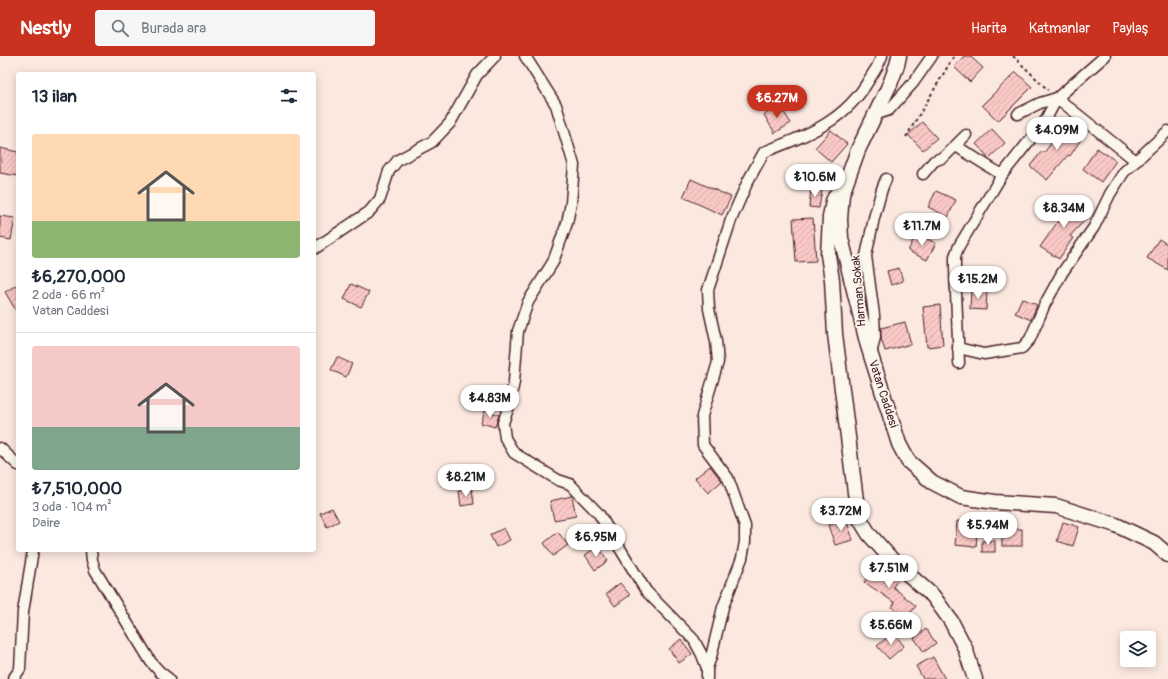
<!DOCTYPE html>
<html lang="tr">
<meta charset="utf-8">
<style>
:root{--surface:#fff;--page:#f6f6f7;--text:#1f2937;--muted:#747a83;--line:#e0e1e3;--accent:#c8321e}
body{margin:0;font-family:Pangolin,sans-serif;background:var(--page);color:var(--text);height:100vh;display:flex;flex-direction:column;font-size:15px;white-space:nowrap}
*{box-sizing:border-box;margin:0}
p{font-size:13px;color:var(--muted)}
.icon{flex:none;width:22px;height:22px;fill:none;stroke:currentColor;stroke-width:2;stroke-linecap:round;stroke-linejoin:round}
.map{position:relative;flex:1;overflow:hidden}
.panel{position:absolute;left:16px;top:16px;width:300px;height:480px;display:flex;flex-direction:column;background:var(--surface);border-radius:4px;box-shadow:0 2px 10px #0003}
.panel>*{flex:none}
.controls{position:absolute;left:1120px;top:575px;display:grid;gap:8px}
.controls a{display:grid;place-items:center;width:36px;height:36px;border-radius:4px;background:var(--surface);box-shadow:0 2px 10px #0003;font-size:20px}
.price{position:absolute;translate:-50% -34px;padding:0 9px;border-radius:14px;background:#fff;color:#222;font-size:13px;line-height:26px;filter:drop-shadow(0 1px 2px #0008)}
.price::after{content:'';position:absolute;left:50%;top:24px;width:12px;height:9px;margin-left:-6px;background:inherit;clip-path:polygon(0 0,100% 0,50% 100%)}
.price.selected{background:var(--accent);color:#fff}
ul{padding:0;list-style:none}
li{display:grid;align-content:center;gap:8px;height:212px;padding:0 16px}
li+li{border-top:1px solid var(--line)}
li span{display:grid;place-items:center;height:124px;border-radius:4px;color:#555}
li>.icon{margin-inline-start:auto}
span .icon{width:72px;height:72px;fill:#fffc;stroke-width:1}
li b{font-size:17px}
h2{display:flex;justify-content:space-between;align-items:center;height:48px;padding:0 16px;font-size:17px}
header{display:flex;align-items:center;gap:24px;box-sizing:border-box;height:56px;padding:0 20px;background:var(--accent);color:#fff}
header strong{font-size:19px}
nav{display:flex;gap:22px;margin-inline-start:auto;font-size:14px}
.search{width:280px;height:36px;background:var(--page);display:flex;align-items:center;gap:10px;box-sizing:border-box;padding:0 14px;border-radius:4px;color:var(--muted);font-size:15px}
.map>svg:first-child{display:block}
.building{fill:url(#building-hatch);stroke:#4a1f2b}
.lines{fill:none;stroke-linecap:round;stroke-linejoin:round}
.street-casing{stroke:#4a1f2b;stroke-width:13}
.secondary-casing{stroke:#4a1f2b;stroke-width:17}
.path{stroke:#4a1f2b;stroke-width:2;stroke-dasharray:3 3;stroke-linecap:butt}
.street{stroke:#fbf7ec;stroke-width:10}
.secondary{stroke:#fbf7ec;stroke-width:14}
.labels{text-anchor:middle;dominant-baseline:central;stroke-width:3.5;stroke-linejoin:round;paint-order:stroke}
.street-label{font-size:12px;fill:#4a1f2b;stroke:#fbf7ec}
</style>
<header>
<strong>Nestly</strong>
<div class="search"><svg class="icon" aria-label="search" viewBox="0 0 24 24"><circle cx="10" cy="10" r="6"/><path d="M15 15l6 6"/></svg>Burada ara</div>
<nav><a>Harita</a><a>Katmanlar</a><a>Paylaş</a></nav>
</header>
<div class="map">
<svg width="1168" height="623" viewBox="0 0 1168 623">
<defs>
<pattern id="building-hatch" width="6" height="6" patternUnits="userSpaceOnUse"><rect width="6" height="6" fill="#fac9c5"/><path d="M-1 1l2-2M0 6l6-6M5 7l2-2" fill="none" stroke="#d8aca9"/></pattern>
</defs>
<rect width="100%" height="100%" fill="#fbe9e0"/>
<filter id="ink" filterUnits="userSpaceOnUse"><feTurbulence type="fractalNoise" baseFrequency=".025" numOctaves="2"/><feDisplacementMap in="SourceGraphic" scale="8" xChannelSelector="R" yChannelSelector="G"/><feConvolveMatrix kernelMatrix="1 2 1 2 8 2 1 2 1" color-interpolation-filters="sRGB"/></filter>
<g filter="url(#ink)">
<g class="building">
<path d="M964,0H970L983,12L970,26L954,11Z"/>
<path d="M1016,16L1032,31L998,65L982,49Z"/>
<path d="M779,49L791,67L775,77L764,59Z"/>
<path d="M922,66L937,82L923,94L908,79Z"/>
<path d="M1066,66L1084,79L1070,100L1068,99L1047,124L1030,110L1042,95L1044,97Z"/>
<path d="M992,73L1005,87L989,102L976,88Z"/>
<path d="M831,74L847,88L831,106L815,92Z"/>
<path d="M0,92L18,96V120L0,117Z"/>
<path d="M1097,92L1116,105L1101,126L1083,113Z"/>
<path d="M691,123L731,141L722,159L683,141Z"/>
<path d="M811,133L822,134L819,152L809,151Z"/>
<path d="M936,135L956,144L948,161L928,151Z"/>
<path d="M1069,143L1088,161L1070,180L1073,182L1059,203L1040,191L1059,164L1054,160Z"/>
<path d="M0,160L15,162L11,184L0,182Z"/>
<path d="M813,162L816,205L796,206L793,163Z"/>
<path d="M916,178L936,187L927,204L908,195Z"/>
<path d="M1159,183L1168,189V214L1147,202Z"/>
<path d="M899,212L903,225L891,229L887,215Z"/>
<path d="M18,228V258L5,236Z"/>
<path d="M351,228L369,236L361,251L344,243Z"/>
<path d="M971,234L987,235L986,254L970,253Z"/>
<path d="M1022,242L1037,249L1031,264L1015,257Z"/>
<path d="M940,249L943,289L927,291L923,251Z"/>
<path d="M905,266L911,288L885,295L881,282V272Z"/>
<path d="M337,301L352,308L346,321L331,314Z"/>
<path d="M485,354L499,359L495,371L481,367Z"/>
<path d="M710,410L722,425L708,437L695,422Z"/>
<path d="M472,433L474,448L461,450L459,435Z"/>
<path d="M572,440L576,460L554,464L550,445Z"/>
<path d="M332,452L339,465L327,471L320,457Z"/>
<path d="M846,463L853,484L835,489L828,469Z"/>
<path d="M957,465L978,467L976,491L955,489Z"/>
<path d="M1063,466L1079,471L1073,490L1057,485Z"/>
<path d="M504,472L510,484L496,491L490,479Z"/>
<rect x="1002" y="473" width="20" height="17"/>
<path d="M558,476L568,489L553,500L544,487Z"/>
<rect x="982" y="485" width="13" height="11"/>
<path d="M598,490L608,505L595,514L585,499Z"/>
<path d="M877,507L899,522L893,531L916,550L906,562L892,551L895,547L864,526Z"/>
<path d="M620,527L630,539L615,550L606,538Z"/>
<path d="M926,573L936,587L924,596L914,582Z"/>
<path d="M893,576L904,590L889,603L877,590Z"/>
<path d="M681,583L692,598L679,607L669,593Z"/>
<path d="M933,601L945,623H923L916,610Z"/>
</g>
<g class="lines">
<g class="street-casing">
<g id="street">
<path d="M525,0L556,49L574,109L571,147L567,167L553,206L528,246L518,275L514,326L509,350L503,367L505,382L514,397L558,424L570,428L599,458L646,535L694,584L702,599L707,612V623"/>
<path d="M1057,42L1136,105"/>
<path d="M1018,58L1040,47L1057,42"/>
<path d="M874,59L889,54L913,27L932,0"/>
<path d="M956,90L1002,119"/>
<path d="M923,118L934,105L944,101L966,79"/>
<path d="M314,193L369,156L380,143L389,115L398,104L432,86L450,67L477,19L495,0"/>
<path d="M958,292L984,298L1022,292L1030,283L1045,248L1062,217L1094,171L1110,138L1124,116L1168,75"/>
<path d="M871,298L875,281L874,259L866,200L874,162L882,133L886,123"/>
<path d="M959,307L955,213V200L959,190L1002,119L1045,65L1057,42L1105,0"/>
<path d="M0,392L18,409"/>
<path d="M91,494L92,504L95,514L151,606L160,616L169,623"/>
<path d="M707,612L711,601L723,551L742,502L745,486V470L728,422L703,389L702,360L718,306L716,285L709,253L708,234L731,164L748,125L764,96C808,79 846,65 870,22C875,15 879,8 882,0"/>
<path d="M13,623L20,613L23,556L33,494"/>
</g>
</g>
<g class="secondary-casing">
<g id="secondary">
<path d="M899,0L897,9L890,28L858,94L842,138L840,163L841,182L868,290L899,388L908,405L932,426L961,441L995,446L1056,450L1116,469L1154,487L1168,499"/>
<path d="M836,139L833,145L830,161L828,199L832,224L835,278L858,460L869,478L893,505L933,540L951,565L965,592L975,623"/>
</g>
</g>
<g class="path">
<path d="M1013,0L1048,34"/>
<path d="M906,81L954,0"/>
</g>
<use href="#street" class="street"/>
<use href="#secondary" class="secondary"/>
</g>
</g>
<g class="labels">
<g class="street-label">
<text transform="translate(859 235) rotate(-95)">Harman Sokak</text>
<text transform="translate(883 338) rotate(72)">Vatan Caddesi</text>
</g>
</g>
</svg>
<div class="controls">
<a><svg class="icon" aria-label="layers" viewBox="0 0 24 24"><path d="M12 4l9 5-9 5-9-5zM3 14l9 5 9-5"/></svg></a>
</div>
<b class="price selected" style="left:777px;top:63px">₺6.27M</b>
<b class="price" style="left:1057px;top:95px">₺4.09M</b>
<b class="price" style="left:815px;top:142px">₺10.6M</b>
<b class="price" style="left:1064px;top:173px">₺8.34M</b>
<b class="price" style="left:922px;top:191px">₺11.7M</b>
<b class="price" style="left:978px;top:244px">₺15.2M</b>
<b class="price" style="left:490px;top:363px">₺4.83M</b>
<b class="price" style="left:466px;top:442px">₺8.21M</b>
<b class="price" style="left:841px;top:476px">₺3.72M</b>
<b class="price" style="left:988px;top:490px">₺5.94M</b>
<b class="price" style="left:596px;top:502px">₺6.95M</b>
<b class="price" style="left:889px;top:533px">₺7.51M</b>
<b class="price" style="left:891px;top:590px">₺5.66M</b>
<section class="panel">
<h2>13 ilan<svg class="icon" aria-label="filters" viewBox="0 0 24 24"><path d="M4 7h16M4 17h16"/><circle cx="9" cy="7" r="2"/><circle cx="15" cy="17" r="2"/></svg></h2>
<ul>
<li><span style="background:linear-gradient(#ffd9b3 70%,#8fb573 0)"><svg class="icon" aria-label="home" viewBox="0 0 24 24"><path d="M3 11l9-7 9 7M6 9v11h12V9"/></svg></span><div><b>₺6,270,000</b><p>2 oda · 66 m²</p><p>Vatan Caddesi</p></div></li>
<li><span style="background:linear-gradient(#f6c9c9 65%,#7fa58c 0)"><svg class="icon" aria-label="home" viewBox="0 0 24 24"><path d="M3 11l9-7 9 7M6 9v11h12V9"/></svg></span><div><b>₺7,510,000</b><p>3 oda · 104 m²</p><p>Daire</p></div></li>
</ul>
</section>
</div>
